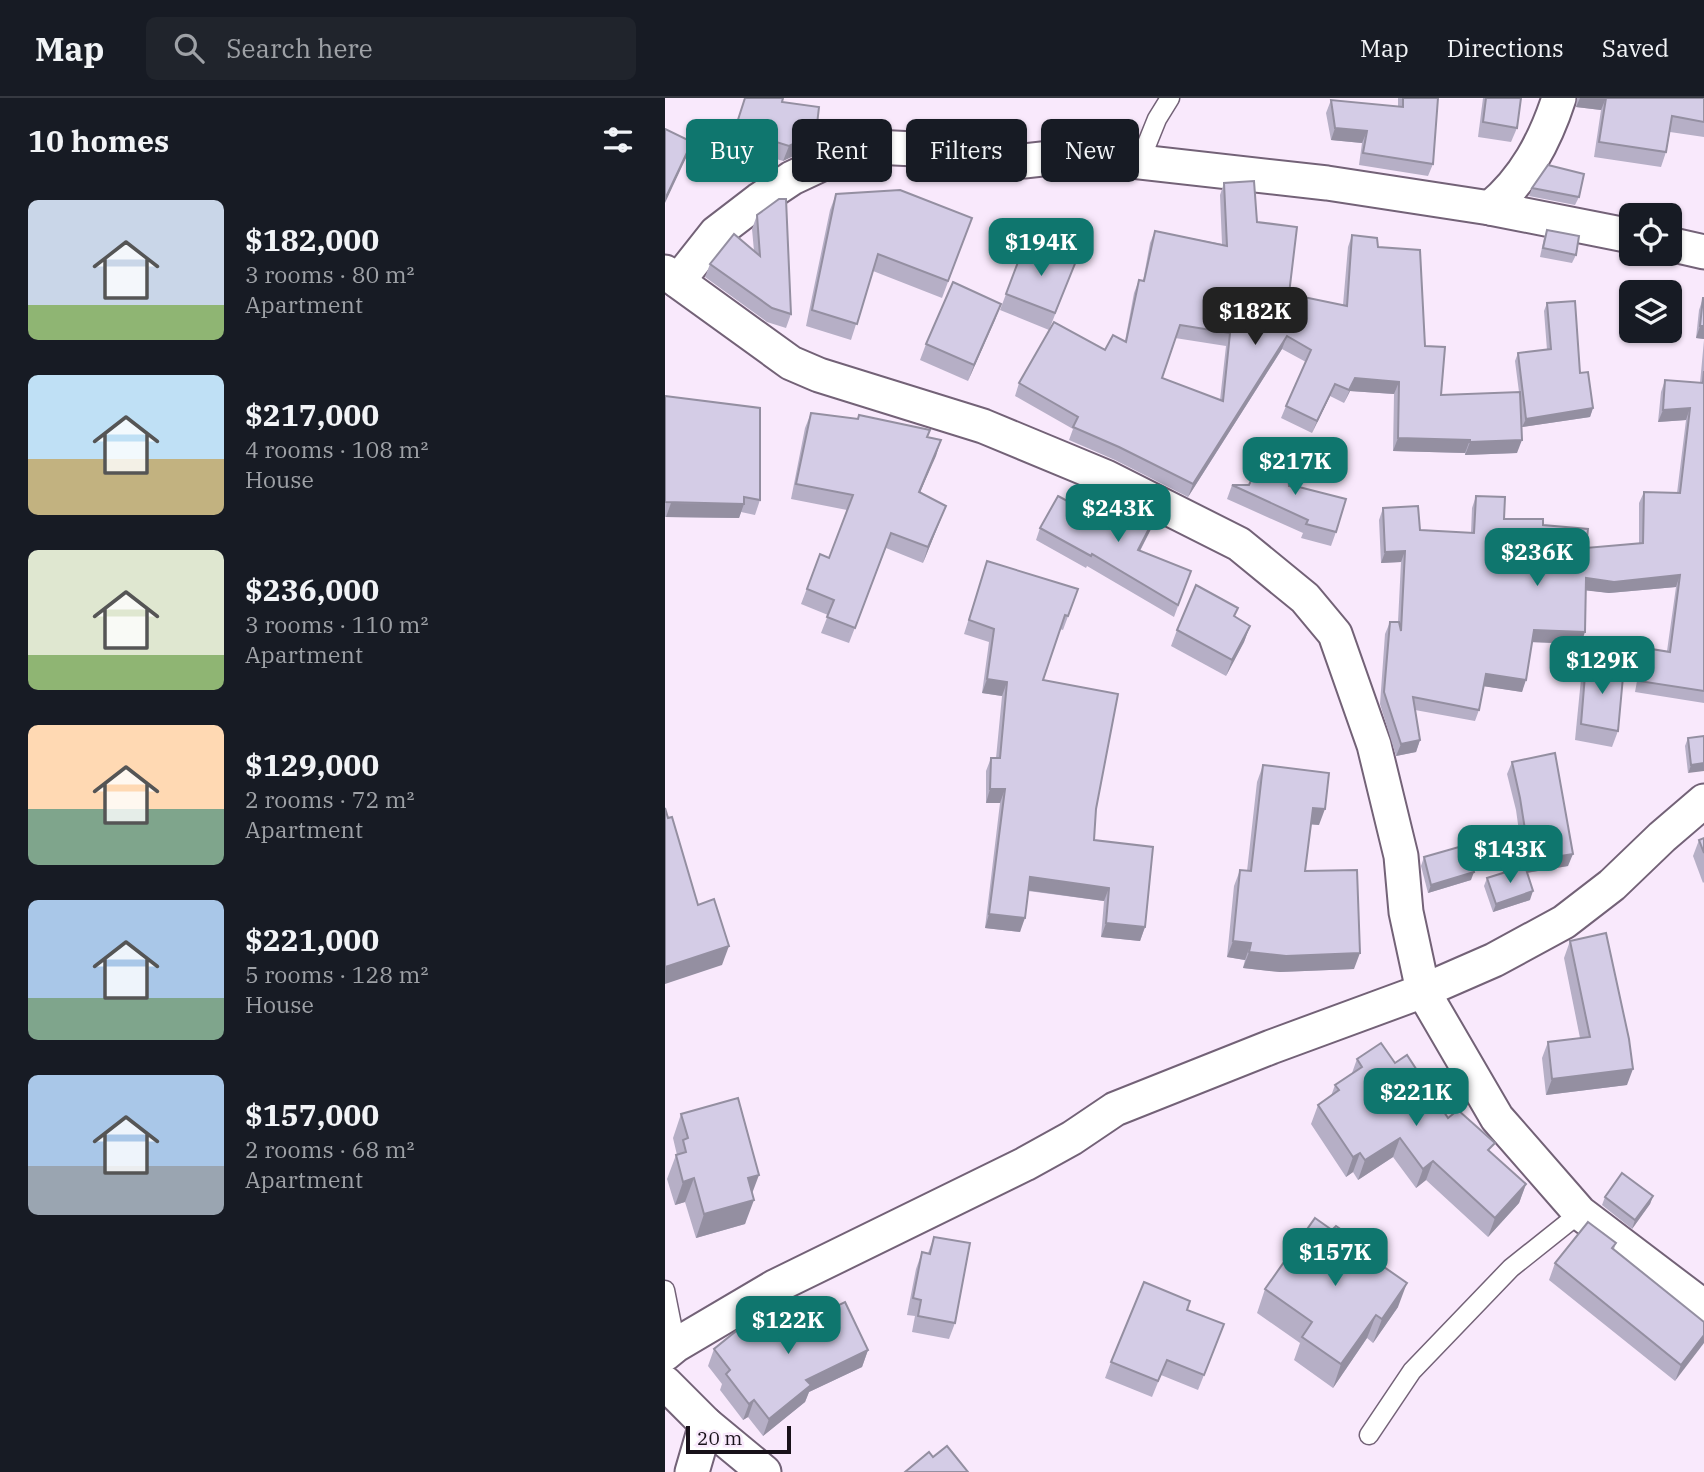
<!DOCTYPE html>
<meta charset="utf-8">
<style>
:root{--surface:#171b24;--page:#20242c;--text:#f1f3f6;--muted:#9ea1a6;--line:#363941;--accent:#0f766e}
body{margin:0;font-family:"IBM Plex Serif",serif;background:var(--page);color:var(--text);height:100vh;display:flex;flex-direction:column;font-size:26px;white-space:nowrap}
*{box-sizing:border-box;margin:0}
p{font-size:23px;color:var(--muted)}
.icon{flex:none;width:38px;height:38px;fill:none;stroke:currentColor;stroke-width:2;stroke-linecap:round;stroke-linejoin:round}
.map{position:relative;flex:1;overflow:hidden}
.drawer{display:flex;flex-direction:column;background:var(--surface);width:665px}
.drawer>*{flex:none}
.hud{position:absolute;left:21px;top:21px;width:665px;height:63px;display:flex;gap:14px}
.buttons{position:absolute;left:954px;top:105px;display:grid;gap:14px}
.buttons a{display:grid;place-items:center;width:63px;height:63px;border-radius:10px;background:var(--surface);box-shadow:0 2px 5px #0004;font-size:35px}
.scale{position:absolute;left:21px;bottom:18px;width:105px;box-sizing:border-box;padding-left:7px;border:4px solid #181119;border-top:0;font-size:19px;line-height:24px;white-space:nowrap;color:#181119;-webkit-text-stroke:5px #f9e9fc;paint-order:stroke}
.price{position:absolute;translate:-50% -60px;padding:0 16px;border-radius:14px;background:var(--accent);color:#fff;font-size:23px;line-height:46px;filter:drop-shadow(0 2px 4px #0008)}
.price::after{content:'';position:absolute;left:50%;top:42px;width:21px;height:16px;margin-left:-10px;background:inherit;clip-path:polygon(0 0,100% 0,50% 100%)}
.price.active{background:#222;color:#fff}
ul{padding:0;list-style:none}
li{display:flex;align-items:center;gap:21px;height:175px;padding:0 28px}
li span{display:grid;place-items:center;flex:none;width:196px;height:140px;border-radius:10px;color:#555}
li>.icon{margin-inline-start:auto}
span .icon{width:84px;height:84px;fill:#fffc;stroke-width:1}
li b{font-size:30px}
h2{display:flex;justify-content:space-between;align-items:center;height:84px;padding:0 28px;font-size:30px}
.tag{padding:0 24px;border-radius:10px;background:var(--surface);box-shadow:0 2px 5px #0004;font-size:24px;line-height:63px}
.tag.active{background:var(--accent);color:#fff}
header{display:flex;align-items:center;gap:42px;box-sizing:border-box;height:98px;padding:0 35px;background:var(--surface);border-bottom:2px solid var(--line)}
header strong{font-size:33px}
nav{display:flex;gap:38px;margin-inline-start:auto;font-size:24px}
.search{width:490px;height:63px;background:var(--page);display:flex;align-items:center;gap:18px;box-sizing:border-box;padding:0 24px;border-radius:10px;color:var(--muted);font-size:26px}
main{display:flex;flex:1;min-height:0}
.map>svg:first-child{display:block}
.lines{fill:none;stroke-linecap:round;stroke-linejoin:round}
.service-casing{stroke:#736277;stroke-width:21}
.minor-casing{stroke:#736277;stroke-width:37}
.service{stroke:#fff;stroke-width:18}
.minor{stroke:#fff;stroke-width:33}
.wall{fill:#b6afc6;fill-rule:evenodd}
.shaded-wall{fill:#948fa1}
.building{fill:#d4cce6;stroke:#948fa1;stroke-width:2;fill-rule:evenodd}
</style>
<header>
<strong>Map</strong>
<div class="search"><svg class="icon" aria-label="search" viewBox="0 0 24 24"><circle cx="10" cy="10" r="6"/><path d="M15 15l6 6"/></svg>Search here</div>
<nav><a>Map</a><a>Directions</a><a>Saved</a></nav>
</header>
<main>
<section class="drawer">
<h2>10 homes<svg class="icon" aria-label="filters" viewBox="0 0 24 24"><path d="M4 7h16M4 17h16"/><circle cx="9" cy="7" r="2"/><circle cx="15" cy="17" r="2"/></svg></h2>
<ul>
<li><span style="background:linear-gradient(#c9d6e8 75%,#8fb573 0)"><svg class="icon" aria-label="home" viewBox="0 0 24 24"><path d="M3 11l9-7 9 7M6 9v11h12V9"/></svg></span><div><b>$182,000</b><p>3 rooms · 80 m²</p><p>Apartment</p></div></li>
<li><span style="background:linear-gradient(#bfe0f5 60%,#c2b280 0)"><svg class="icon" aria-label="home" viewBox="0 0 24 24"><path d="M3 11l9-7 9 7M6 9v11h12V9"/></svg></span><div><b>$217,000</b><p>4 rooms · 108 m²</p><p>House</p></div></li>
<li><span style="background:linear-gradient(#dfe7d0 75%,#8fb573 0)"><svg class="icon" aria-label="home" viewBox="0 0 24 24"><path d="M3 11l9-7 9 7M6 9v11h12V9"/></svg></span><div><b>$236,000</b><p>3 rooms · 110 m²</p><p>Apartment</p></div></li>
<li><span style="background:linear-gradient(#ffd9b3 60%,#7fa58c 0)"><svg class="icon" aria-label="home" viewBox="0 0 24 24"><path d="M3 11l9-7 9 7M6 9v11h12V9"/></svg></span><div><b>$129,000</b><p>2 rooms · 72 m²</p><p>Apartment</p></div></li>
<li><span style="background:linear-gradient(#a9c7e8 70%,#7fa58c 0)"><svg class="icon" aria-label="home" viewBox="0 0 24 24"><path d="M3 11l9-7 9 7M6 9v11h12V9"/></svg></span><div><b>$221,000</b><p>5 rooms · 128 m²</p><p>House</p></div></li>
<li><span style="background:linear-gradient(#a9c7e8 65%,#9aa5b1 0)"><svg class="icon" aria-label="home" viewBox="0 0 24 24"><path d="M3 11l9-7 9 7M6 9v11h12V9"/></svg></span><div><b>$157,000</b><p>2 rooms · 68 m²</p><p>Apartment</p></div></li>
</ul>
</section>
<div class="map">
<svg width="1039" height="1374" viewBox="0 0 1039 1374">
<rect width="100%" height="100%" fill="#f9e9fc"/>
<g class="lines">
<g class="service-casing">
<g id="service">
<path d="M475,63L492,21L505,0"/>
<path d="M0,1192L11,1247"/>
<path d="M704,1337L747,1273L846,1170L915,1115"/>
</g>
</g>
<g class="minor-casing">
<g id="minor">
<path d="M825,110C860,81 880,43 894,0"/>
<path d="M1004,146L1039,154"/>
<path d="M0,174L126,265L154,277L318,328L441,379L574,446L640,500L670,536L709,647L736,758L741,814L758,893L832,1020L915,1115L1039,1209"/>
<path d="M13,183L51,135L94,102L127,80L176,57L209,49L250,51L322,62L359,63L413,57L662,85L825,110L966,138"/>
<path d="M0,1256L11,1247L111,1188L360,1066L407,1040L450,1011L606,949L758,893L829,862L899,824L947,787L997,739L1039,703"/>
<path d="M0,1285L41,1326L99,1374"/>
<path d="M27,1374L41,1326"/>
</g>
</g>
<use href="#service" class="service"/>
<use href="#minor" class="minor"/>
</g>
<g class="wall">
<path d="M80,0L117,4L151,35L145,50L118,63L64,46Z"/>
<path d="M733,0H773L768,66L763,78L694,67L697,45L666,42L661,15L666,2L733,9Z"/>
<path d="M818,0H856L852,30L846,44L813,39Z"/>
<path d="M912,0H1039V39L1005,34L1001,54L996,69L929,59L936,12L911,9Z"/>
<path d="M559,85L592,124L624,196L678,207L683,149L687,137L713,149L760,248L776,297L854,294L850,263L853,255L882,252L879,213L882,205L915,275L928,310L925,319L857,329L856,312L852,355L800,357V355L728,353L729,296L685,293L679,305L665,298L647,335L616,320L621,308L641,264L617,251L523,399L450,362L404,342L408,331L350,298L354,285L440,252L460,243L469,195L474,182L478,183L485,145L490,133L557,146L555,97ZM510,240L561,248L555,302L497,280Z"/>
<path d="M867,90L914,99L910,107L864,98Z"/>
<path d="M171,96L307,120L277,200L208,173L186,242L141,228L165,112Z"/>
<path d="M92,117L126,216L121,230L102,224L40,179L45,166L89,153L87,131Z"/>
<path d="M882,132L911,157L907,165L875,159L879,140Z"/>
<path d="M359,148L373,154L411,163L384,232L335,212Z"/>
<path d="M1038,200H1039V241L1031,240L1034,212Z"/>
<path d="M336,206L303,283L255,262L261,246Z"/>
<path d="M1039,242V605L970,594L976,561L980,550L1002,553L1011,489L944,495L921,492L916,546L867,544L857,594L819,588L814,612L810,623L750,612L755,642L751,654L731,658L715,606L720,536L725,524H733L736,464L716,465L714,422L718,410L755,432L806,435L807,410L811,398L839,421L878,427L921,450L974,445V405L979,394L1012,395L1021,322L993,324L996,294L1000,282L1035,285Z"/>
<path d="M0,298L95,402L90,417L76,414L74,420L0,419Z"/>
<path d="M146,315L276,342L255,395L281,408L258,465L221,450L184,545L156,535L163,517L136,506L155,456L164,460L182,412L126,401L140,330Z"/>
<path d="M567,387L624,388L671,434L666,448L636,440L638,435L562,401Z"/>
<path d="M493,413L489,425L475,453L526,473L509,519L422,468L421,470L371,442L375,430L449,428Z"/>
<path d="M322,463L413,491L398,532L395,531L378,582L431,711L429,742L480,829L475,843L436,839L439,803L363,793L355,834L320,830L335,705H321V673L326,660H331L337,598L317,595L324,544L299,536Z"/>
<path d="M570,519L585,528L579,544L561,578L506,548L512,532Z"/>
<path d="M921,565L953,633L947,649L910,642L916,581Z"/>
<path d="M1039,638L1023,675L1020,648L1023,640Z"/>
<path d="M847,664L903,768L862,775L865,802L828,814L819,788L822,780L859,769L851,712L842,676Z"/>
<path d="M598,667L654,727L645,726L640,773L689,871L615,874L578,870L580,862L562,859L569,788L575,772L582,773L592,684Z"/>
<path d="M1039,740V784L1038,785L1028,758L1034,742Z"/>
<path d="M759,759L806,782L763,795L756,768Z"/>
<path d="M905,843L962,987L881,997L877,960L883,944L915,940L899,860Z"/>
<path d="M692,961L730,965L783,1020L826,1054L861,1086L854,1105L823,1139L761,1082L751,1090L728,1059L693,1082L688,1074L681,1079L646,1026L653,1007L666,998L670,987L687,975Z"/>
<path d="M16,1016L87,1096L80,1126L31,1140L20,1104L10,1107L2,1081L11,1057H12L8,1040Z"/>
<path d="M988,1098L985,1106L967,1131L937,1107L940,1099Z"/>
<path d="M667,1132L712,1156L710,1162L733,1209L708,1245L702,1240L668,1290L629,1262L635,1245L592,1215L600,1191Z"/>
<path d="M269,1139L290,1225L284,1241L247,1234L250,1218L242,1217L251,1171L257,1154L263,1155Z"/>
<path d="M951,1145L949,1151L1039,1224L1010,1283L884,1182L890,1165Z"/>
<path d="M522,1212L553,1242L533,1292L496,1277L487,1299L440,1280L446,1264Z"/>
<path d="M108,1239L203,1252L197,1269L144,1294L140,1304L98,1338L83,1319L78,1322L55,1292L57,1286L43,1268L49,1251Z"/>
</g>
<g class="shaded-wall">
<path d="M915,0H941L936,12L911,9Z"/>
<path d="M670,30L702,33L697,45L666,42Z"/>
<path d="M151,35L145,50L118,63L124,48Z"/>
<path d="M27,44L21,60L0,105V101Z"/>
<path d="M336,206L330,222L303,283L309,267Z"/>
<path d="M1035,228H1039V241L1031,240Z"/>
<path d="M622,238L617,251L523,399L528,386Z"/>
<path d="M690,280L734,284L729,296L685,293L679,305Z"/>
<path d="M670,286L665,298L647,335L652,323Z"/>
<path d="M928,310L925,319L857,329L861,321Z"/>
<path d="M1025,310L1021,322L993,324L998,312Z"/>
<path d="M733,340L805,342L800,355L728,353Z"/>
<path d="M276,342L271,358L248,410L254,394Z"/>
<path d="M857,342L852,355L800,357L805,344Z"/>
<path d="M6,405L79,406L74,420L1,419Z"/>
<path d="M281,408L275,423L258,465L263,449Z"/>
<path d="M493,413L489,425L469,464L473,452Z"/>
<path d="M740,453L736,464L716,465L720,454Z"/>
<path d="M1015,477L1011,489L944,495L917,492L921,480Z"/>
<path d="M585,528L579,544L561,578L567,562Z"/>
<path d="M869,532L920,534L916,546L864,544Z"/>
<path d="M821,576L861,582L857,594L817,588Z"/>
<path d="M322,581L342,584L337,598L317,595Z"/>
<path d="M755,642L751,654L731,658L736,646Z"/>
<path d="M1039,665V673L1023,675L1026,667Z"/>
<path d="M325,691H340L335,705H321Z"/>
<path d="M648,710L660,711L654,727L642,726Z"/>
<path d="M908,756L903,768L860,775L865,763Z"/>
<path d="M809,774L806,782L763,795L766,787Z"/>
<path d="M365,779L444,790L439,803L360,792Z"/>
<path d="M868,793L865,802L828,814L831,806Z"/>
<path d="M324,816L360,820L355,834L320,830Z"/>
<path d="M441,825L480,829L475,843L436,839Z"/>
<path d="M568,843L586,845L580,862L562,859Z"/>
<path d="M64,848L57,867L0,886V869Z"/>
<path d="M584,854L695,855L689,871L615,874L578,870Z"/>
<path d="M968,971L962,987L881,997L887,981Z"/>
<path d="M735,1040L728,1059L693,1082L700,1062Z"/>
<path d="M695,1055L688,1074L681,1079L688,1059Z"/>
<path d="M768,1063L761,1082L751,1090L758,1071Z"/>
<path d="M94,1077L85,1101L83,1080Z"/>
<path d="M29,1080L20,1104L10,1107L18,1084Z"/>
<path d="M861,1086L854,1105L823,1139L830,1120Z"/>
<path d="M988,1098L985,1106L967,1131L970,1122Z"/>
<path d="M89,1102L80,1126L31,1140L39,1116Z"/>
<path d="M742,1185L733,1209L708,1245L717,1221Z"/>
<path d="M711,1217L702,1240L668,1290L676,1266Z"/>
<path d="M1039,1237V1245L1010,1283L1016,1267Z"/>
<path d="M203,1252L197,1269L144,1294L140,1304L98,1338L104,1321L141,1282Z"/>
<path d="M89,1302L83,1319L78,1322L84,1306Z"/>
</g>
<g class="building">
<path d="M80,0H118L117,4L154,9L151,35L124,48L70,31Z"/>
<path d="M738,0H773L768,66L698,55L702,33L670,30L666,2L738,9Z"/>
<path d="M821,0H856L852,30L818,24Z"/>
<path d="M941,0H1039V24L1007,18L1001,54L934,44Z"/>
<path d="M0,31L27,44L0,101Z"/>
<path d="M883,67L919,76L914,99L867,90Z"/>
<path d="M589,83L592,124L632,129L624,196L682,208L687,137L712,140L713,149L755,152L760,248L780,249L776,297L855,294L857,342L805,344V342L733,340L734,284L690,280L684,292L670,286L652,323L621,308L646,252L622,238L528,386L454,349L408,329L413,319L354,285L389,224L440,252L448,237L461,244L474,182L479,183L490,133L562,148L559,85ZM515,227L565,235L558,303L497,280Z"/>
<path d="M235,92L307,120L283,183L213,156L192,226L147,212L171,96Z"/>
<path d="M114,101H121L126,216L107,210L45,166L69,136L95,158L92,117Z"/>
<path d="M882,132L914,138L911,157L878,150Z"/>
<path d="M359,148L373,154L374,149L411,163L390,215L341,196Z"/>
<path d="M288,184L336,206L309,267L261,246Z"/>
<path d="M1038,200H1039V228H1035Z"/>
<path d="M910,203L915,275L923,274L928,310L861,321L853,255L886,251L882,205Z"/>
<path d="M1039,273V593L974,583L980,550L1005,554L1015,477L949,484L921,480L920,534L869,532L861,582L821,576L814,612L748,599L755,642L736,646L719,594L725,524H734L736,533L740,453L720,454L718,410L753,408L755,432L809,435L811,398L840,399L839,421H878V427L923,431L921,450L978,445L979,394L1015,395L1025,310L998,312L1000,282L1038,285Z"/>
<path d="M0,298L95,310V402L79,399V406L0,404Z"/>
<path d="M146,315L193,321L194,317L265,332L262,339L276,342L254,394L281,408L263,449L226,435L190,530L162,519L169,502L142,491L155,456L164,460L188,397L131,386Z"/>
<path d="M596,360L623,372L624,388L634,389L681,401L671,434L641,426L643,422L567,387H584Z"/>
<path d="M393,398L449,428L463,398L493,413L473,452L526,473L513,507L427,456L426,458L375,430Z"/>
<path d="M322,463L413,491L403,518L400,517L378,582L453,596L431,711L429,742L488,749L480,829L441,825L444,790L365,779L360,820L324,816L340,691H325L326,660H335L342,584L322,581L329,531L304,522Z"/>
<path d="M531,487L573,510L569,518L585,528L567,562L512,532Z"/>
<path d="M921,565L959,568L953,633L916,626Z"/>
<path d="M1039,638V665L1026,667L1023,640Z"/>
<path d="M890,655L908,756L865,763L855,700L847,664Z"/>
<path d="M598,667L664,675L660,711L648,710L640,773L692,772L695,855L621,858L584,854L586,845L568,843L575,772L586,773Z"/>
<path d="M0,710L3,720L7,719L33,807L49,801L64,848L0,869Z"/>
<path d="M1039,740V755L1034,742Z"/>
<path d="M801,747L809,774L766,787L759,759Z"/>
<path d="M860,768L868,793L831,806L822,780Z"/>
<path d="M941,835L964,941L968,971L887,981L883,944L925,939L905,843Z"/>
<path d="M716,945L730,965L742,957L783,1020L793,1012L830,1045L823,1052L861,1086L830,1120L768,1063L758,1071L735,1040L700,1062L695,1055L688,1059L653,1007L674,992L670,987L697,969L692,961Z"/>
<path d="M73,1000L94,1077L83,1080L89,1102L39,1116L29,1080L18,1084L11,1057L21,1054L18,1042L23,1040L16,1016Z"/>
<path d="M957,1075L988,1098L970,1122L940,1099Z"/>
<path d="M650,1120L667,1132L671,1128L712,1156L709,1162L742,1185L717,1221L711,1217L676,1266L637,1239L647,1224L600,1191Z"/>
<path d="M923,1124L951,1145L947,1150L1039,1224V1237L1016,1267L890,1165Z"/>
<path d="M269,1139L305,1145L290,1225L253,1218L256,1202L248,1200L257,1154L265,1156Z"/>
<path d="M479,1184L525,1203L522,1212L559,1226L539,1277L502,1262L493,1283L446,1264Z"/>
<path d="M180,1204L203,1252L141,1282L146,1287L104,1321L89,1302L84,1306L61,1276L65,1272L49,1251L91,1217L108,1239Z"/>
<path d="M282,1348L303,1374H240L264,1354L268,1359Z"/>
</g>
</svg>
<div class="buttons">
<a><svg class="icon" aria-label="locate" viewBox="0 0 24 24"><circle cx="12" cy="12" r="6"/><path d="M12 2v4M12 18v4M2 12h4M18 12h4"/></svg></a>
<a><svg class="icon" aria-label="layers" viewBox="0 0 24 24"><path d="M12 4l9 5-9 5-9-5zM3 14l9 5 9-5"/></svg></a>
</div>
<div class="scale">20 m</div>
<b class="price" style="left:376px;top:180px">$194K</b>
<b class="price active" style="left:590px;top:249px">$182K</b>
<b class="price" style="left:630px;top:399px">$217K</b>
<b class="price" style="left:453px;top:446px">$243K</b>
<b class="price" style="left:872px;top:490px">$236K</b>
<b class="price" style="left:937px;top:598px">$129K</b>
<b class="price" style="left:845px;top:787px">$143K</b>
<b class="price" style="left:751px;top:1030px">$221K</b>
<b class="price" style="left:670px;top:1190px">$157K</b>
<b class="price" style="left:123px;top:1258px">$122K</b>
<div class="hud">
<a class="tag active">Buy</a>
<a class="tag">Rent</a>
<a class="tag">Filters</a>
<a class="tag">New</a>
</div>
</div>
</main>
